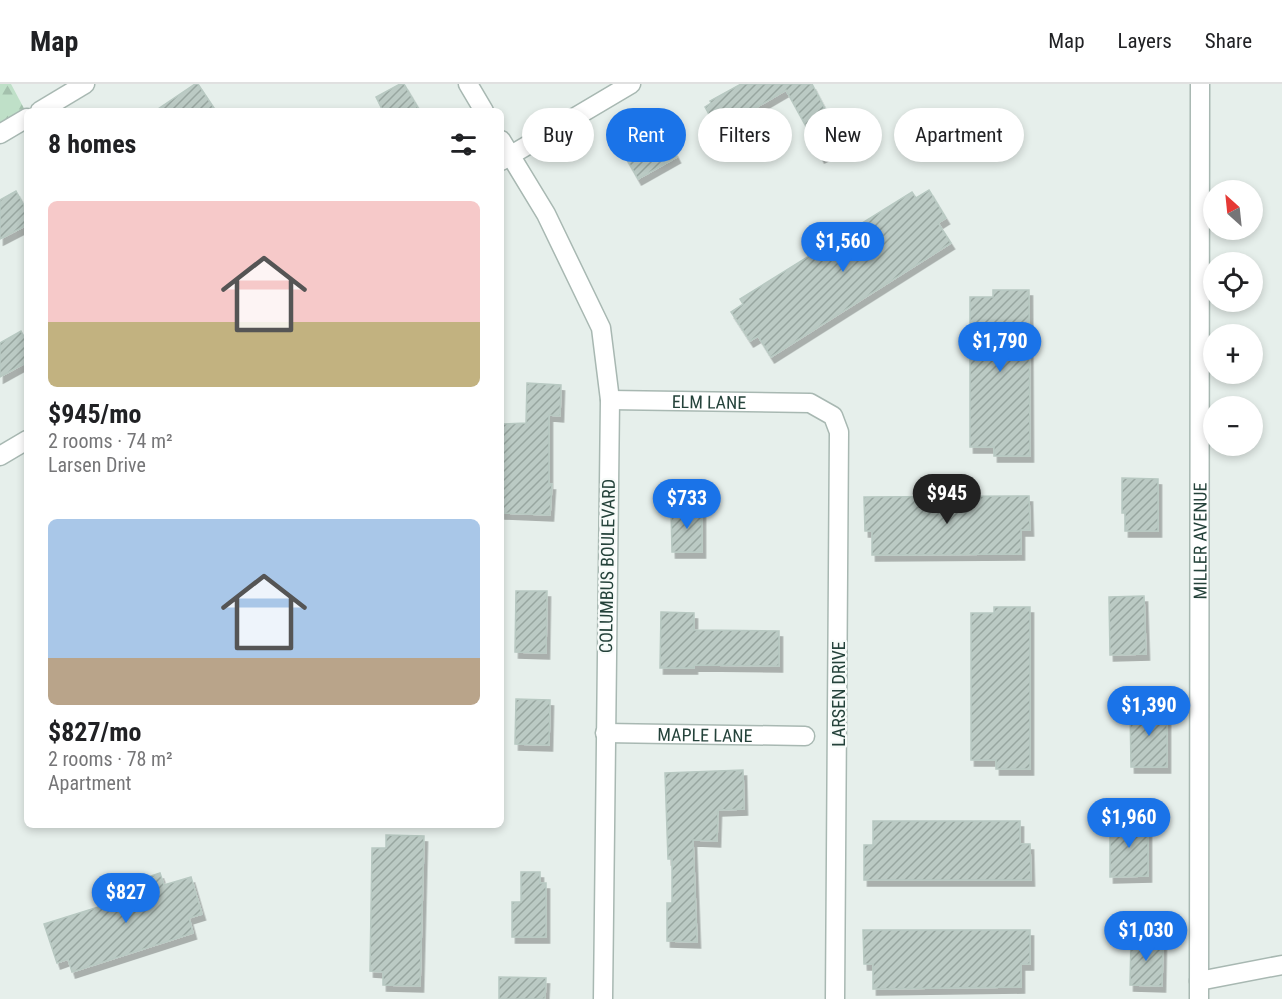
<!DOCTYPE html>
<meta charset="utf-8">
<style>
:root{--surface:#fff;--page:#f6f6f6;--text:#202124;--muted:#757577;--line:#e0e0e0;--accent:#1a73e8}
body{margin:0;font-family:"Roboto Condensed",sans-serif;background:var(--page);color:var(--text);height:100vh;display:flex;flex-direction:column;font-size:22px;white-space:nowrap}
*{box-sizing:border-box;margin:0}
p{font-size:20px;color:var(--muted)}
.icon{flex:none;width:33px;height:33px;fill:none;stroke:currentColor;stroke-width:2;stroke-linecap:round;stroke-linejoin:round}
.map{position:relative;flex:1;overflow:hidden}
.drawer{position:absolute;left:24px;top:24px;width:480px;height:720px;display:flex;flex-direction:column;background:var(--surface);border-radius:9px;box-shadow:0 3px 9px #0003}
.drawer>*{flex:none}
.top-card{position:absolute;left:522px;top:24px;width:570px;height:54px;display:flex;gap:12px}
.needle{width:39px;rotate:333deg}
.controls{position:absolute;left:1203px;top:96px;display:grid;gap:12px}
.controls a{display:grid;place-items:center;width:60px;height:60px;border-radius:50%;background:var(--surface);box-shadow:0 3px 9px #0003;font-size:30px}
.price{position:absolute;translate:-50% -51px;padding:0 14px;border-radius:21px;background:var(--accent);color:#fff;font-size:20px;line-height:39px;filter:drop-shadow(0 2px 3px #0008)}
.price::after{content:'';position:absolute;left:50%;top:36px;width:18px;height:14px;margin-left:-9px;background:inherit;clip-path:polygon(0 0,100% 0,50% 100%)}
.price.active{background:#222;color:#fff}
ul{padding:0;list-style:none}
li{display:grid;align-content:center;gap:12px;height:318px;padding:0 24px}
li span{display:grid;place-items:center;height:186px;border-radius:9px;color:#555}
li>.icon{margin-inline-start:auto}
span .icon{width:108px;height:108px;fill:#fffc;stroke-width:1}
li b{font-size:26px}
h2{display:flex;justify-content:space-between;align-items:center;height:72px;padding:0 24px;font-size:26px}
.tag{padding:0 21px;border-radius:27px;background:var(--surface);box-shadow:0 3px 9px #0003;font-size:21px;line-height:54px}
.tag.active{background:var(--accent);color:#fff}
header{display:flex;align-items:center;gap:36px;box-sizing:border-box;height:84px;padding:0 30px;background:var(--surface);border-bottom:2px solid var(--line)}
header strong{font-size:28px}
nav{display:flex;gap:33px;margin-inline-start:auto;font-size:21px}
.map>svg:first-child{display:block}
.forest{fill:url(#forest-firs)}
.building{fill:url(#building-hatch);stroke:#b8c9c2;stroke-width:1.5;filter:url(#shadow)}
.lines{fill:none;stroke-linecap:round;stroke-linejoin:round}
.minor-casing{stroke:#a8b8b2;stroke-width:21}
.minor{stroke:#fff;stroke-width:18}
.labels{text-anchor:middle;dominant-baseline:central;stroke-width:4.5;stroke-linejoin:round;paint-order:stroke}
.street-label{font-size:18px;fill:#24423a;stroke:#f7fbf9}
</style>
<header>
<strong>Map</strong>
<nav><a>Map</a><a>Layers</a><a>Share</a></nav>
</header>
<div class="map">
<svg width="1282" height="915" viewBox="0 0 1282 915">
<defs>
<pattern id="forest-firs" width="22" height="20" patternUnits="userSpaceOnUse" patternTransform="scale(1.5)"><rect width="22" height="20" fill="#bfe0c8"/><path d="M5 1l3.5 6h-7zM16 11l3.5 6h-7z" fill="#a4c1ad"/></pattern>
<pattern id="building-hatch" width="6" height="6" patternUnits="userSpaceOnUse" patternTransform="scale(1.5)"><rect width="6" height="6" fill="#bbcac4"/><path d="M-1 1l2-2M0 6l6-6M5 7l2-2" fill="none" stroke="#98a6a0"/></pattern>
<filter id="shadow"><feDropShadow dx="3.5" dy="6" stdDeviation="0" flood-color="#0004"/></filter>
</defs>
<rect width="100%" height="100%" fill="#e6efeb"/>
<path class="forest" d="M0,0H11L27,30L0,50Z"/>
<g class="building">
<path d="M195,0H198L216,27H155Z"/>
<path d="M400,0H404L420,27H383L376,13Z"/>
<path d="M741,0H812L844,61L821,73L807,47L808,46L786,6L718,46L705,23L711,19L710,17Z"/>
<path d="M657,38L659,41L663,39L674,59L671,61L677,73L638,95L622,67L641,56L637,49Z"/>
<path d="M929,106L946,134L938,139L951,159L771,273L758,252L750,257L731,228L743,220L740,215L912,108L916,114Z"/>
<path d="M16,107L27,127V141L0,155V116Z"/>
<path d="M993,206H1029L1030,372H994V363H970V213H993Z"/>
<path d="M21,247L27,258V278L0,293V259Z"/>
<path d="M527,299L561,301L560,332L549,331V400H552L550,431L501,429V340L526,339Z"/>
<path d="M1122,394L1158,395V447H1125V429H1122Z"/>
<path d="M1029,412L1030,446H1021V470L872,471V447H865L864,413Z"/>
<path d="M671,424H702V468H672Z"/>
<path d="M516,507H547L546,569L515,568Z"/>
<path d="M1144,512L1146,570L1110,571L1109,513Z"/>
<path d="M994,523H1030V685H996V676H971V529H994Z"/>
<path d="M661,528L694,529V546L779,547V582L694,581V584H660Z"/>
<path d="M516,615L550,616L549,661L515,660Z"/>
<path d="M1167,623V683H1131L1130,624Z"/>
<path d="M743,686L744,725L718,726L717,757L693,756L697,858L667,857V819H672V775H668L665,689Z"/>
<path d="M873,737H1020V760H1030L1031,796H864V761H873Z"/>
<path d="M1110,738H1148V792L1110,793Z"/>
<path d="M386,751L424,752L420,902L383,901V888L370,887L372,764H386Z"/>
<path d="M521,788H540V799H546V853H512V818H521Z"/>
<path d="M160,789L164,801L191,793L202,830L189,834L193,849L72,888L68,875L57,879L44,840L140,810L136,797Z"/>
<path d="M863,846H1030V880H1021V903L873,905V880H864Z"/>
<path d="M1131,853L1163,854L1162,902L1130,901Z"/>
<path d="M499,893L546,894L545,915H499Z"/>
</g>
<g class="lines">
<g class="minor-casing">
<g id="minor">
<path d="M468,0L484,27"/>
<path d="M40,27L85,0"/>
<path d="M0,50L27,34"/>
<path d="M501,56L546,130L601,244L610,316L603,915"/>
<path d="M501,77L631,0"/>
<path id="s1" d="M610,316L810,319L833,332L839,348L835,915"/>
<path d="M0,372L27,356"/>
<path id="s2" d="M605,649L805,652"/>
<path d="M1199,897L1282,881"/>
<path id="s3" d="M1199,915L1200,0"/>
</g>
</g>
<use href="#minor" class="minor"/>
</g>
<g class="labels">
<g class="street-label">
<text stroke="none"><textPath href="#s1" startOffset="99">ELM LANE</textPath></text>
<text stroke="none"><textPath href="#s3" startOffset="458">MILLER AVENUE</textPath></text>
<text transform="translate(607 482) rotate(-89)">COLUMBUS BOULEVARD</text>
<text transform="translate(838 610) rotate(-90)">LARSEN DRIVE</text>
<text stroke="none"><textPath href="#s2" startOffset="100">MAPLE LANE</textPath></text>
</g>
</g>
</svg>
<div class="controls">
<a><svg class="needle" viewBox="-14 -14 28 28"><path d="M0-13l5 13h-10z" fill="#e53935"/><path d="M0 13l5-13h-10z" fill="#757577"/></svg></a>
<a><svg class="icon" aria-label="locate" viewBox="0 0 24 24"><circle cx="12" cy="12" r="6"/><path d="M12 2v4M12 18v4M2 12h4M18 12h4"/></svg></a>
<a>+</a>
<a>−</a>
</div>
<b class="price" style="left:843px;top:189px">$1,560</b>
<b class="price" style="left:1000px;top:289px">$1,790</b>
<b class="price active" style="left:947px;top:441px">$945</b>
<b class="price" style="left:687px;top:446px">$733</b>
<b class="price" style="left:1149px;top:653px">$1,390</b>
<b class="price" style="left:1129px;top:765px">$1,960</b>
<b class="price" style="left:126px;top:840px">$827</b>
<b class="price" style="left:1146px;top:878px">$1,030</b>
<div class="top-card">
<a class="tag">Buy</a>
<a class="tag active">Rent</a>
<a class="tag">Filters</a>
<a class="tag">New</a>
<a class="tag">Apartment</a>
</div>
<section class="drawer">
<h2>8 homes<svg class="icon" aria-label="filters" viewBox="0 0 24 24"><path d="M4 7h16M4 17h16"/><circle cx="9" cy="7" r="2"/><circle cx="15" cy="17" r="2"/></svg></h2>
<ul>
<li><span style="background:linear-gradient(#f6c9c9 65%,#c2b280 0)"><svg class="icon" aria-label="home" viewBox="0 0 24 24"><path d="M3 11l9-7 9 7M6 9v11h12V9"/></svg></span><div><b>$945/mo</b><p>2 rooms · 74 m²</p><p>Larsen Drive</p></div></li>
<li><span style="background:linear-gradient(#a9c7e8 75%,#b9a48a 0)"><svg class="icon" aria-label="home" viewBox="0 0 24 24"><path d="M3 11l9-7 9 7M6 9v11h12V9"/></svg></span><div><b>$827/mo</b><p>2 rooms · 78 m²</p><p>Apartment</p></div></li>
</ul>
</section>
</div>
